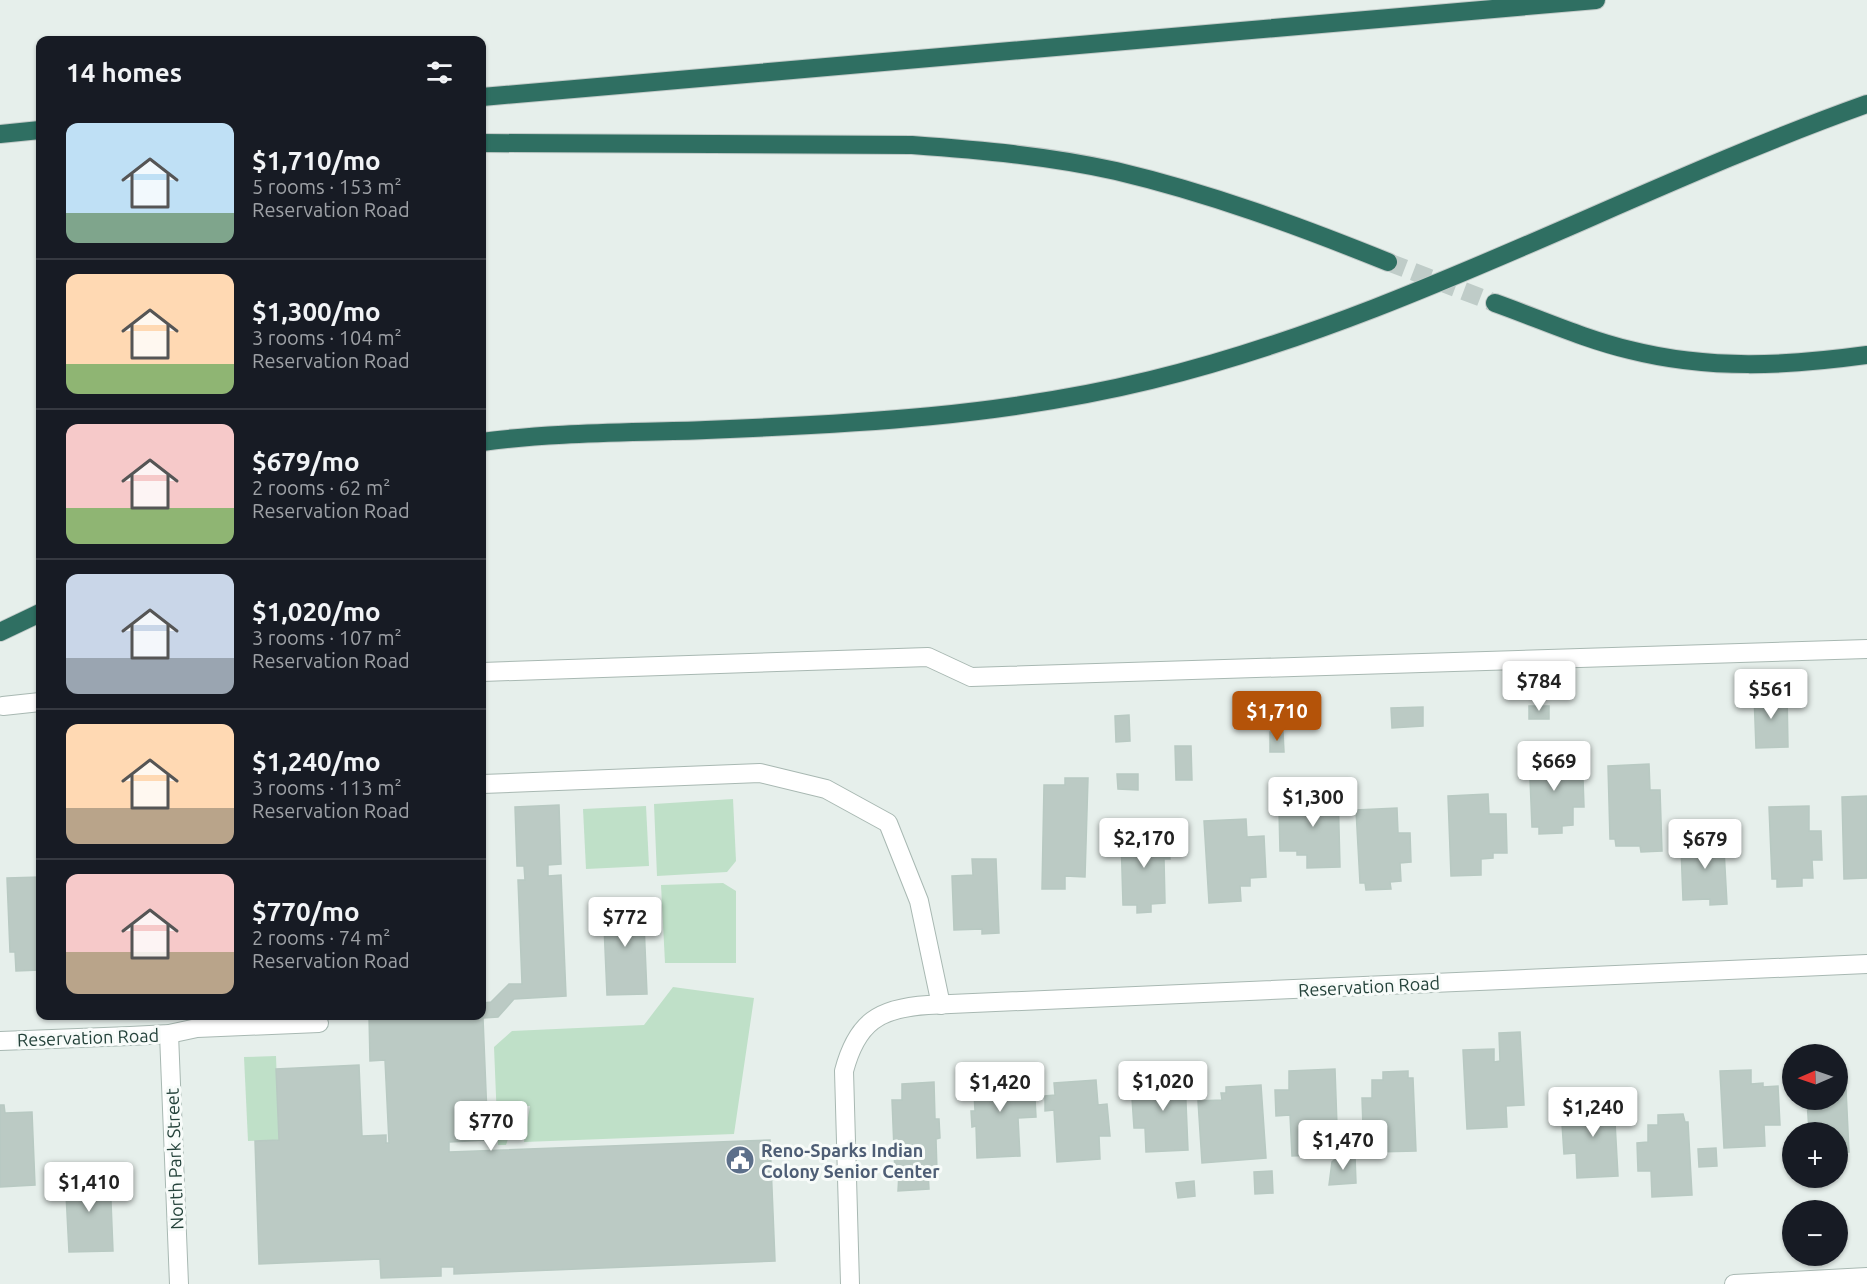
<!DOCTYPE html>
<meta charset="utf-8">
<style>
:root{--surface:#171b24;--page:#242831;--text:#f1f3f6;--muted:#9ea1a6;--line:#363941;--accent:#b45309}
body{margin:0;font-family:Ubuntu,sans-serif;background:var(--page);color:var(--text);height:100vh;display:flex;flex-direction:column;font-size:22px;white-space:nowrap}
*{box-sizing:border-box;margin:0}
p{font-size:20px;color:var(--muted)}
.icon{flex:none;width:33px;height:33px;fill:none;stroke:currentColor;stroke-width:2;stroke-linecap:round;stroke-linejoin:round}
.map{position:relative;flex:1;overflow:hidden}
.side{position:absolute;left:36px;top:36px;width:450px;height:984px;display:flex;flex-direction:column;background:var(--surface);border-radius:12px;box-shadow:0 2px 4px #0004}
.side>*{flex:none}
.needle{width:39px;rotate:268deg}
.tools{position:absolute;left:1782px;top:1044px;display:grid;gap:12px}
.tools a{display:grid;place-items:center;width:66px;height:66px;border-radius:50%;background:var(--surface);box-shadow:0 2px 4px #0004;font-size:30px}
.price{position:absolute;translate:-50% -51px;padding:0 14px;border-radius:6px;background:#fff;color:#222;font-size:20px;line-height:39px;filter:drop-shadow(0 2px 3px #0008)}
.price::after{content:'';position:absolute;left:50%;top:36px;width:18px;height:14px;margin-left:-9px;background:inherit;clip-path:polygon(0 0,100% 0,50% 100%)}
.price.active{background:var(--accent);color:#fff}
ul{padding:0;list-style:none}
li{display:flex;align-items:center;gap:18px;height:150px;padding:0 30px}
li+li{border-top:2px solid var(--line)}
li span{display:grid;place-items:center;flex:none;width:168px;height:120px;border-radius:12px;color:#555}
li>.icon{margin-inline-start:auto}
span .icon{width:72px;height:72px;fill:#fffc;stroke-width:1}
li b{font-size:26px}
h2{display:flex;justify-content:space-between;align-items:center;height:72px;padding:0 30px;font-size:26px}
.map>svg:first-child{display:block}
.green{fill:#bfe0c8}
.building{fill:#bbcac4;stroke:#b8c9c2;stroke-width:1.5}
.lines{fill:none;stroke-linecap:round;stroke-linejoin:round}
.highway-tunnel{stroke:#bfccc8;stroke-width:18;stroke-dasharray:18 9;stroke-linecap:butt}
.minor-casing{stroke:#a8b8b2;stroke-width:20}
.highway-casing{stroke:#c2cac8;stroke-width:20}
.minor{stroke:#fff;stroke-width:18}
.highway{stroke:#2f6f62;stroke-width:18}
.labels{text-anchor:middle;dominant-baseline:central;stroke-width:6;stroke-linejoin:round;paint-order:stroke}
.street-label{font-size:18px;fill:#24423a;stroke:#f7fbf9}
.service-label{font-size:18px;font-weight:bold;fill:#4e5e75;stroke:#f7fbf9;text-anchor:start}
</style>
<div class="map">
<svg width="1867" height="1284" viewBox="0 0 1867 1284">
<rect width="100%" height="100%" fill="#e6efeb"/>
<g class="green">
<path d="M733,799L736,861L727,872L657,876L654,804Z"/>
<path d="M646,806L649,866L586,869L583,809Z"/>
<path d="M723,883L736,891V963H665L661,885Z"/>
<path d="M673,987L754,998L734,1134L524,1142L530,1106H519L506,1145H498L494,1047L512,1031L644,1025Z"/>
<path d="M276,1056L279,1140L248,1141L244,1057Z"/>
</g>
<g class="building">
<path d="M1787,693L1788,747L1756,748L1754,694Z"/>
<rect x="1529" y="706" width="20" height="13"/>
<path d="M1423,707V726L1392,728L1391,708Z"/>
<path d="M1129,715L1130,741L1116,742L1115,716Z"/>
<path d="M1270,732H1283L1284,752H1270Z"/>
<path d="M1175,746H1191L1192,780H1176Z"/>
<path d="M1570,753V778H1583L1584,807H1573V825L1562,826V833L1539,834V827H1532L1529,754Z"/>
<path d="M1649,764L1650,790H1660L1662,851L1641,852L1640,846H1616L1615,839H1610L1608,766Z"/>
<path d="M1117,774H1138V790L1118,789Z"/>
<path d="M1065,778H1088L1085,877L1065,876V889H1042L1044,785H1065Z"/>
<path d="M1338,789L1340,867L1307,868V855H1297V851H1280L1279,811L1296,810L1295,790Z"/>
<path d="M1488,794L1489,814H1506L1507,853H1493V858L1481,859V875L1451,876L1448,796Z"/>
<path d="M1867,796V878L1844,879L1842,797Z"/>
<path d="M559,805L561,864L548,865V876L561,875L566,996L514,999L498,1017L483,1018L488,1140L449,1142V1152L770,1140L775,1261L454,1274V1267H441V1276L381,1278L380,1259L259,1264L255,1141L279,1140L276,1069L359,1065L362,1136L386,1135V1143H389L385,1060L370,1061L369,1016H482V957L483,1003L491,1002L509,984H522L518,880H525L524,866H517L515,807Z"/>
<path d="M1809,806V831H1821L1822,860H1812L1813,878H1802V886L1777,887V879H1772L1769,807Z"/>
<path d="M1397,808L1398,833H1410L1411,862L1400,863L1401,881L1390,882L1391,889L1366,890L1365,883H1360L1356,810Z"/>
<path d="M1246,819L1247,837L1264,836L1266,877L1250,878V886H1240L1241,901L1209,903L1204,821Z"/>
<path d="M1154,827V834L1164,833V849H1169L1170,859H1164L1165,903L1151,904V912L1137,913V905H1123L1121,836L1135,835L1134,828Z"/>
<path d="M1723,831L1727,904L1710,905V899L1683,900L1681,847H1701L1700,833Z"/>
<path d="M972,859H996L999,933L982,934V929L954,930L952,876L973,875Z"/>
<path d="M40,877V970L16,971L15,952H10L7,878Z"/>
<path d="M643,900L647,994L607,995L603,902Z"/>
<path d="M1520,1032L1524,1105L1506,1106L1507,1127L1467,1129L1463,1050L1494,1049V1062L1500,1061L1499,1033Z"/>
<path d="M1838,1068H1845L1849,1152L1838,1153V1132H1809L1807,1100H1838Z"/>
<path d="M1335,1069L1338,1154L1292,1156L1290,1115L1276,1116L1275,1090H1289V1071Z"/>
<path d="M1179,1070L1180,1079H1185L1188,1150L1146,1152L1145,1128H1134L1132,1098L1144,1097L1143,1079L1155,1078V1071Z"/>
<path d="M1751,1070V1084L1763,1083V1087L1778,1086L1780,1125H1764L1765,1146L1724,1148L1720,1071Z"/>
<path d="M1006,1071L1007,1083L1034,1080L1036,1117L1018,1118L1020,1156L977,1158L976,1126L972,1127L971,1111H975L973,1072Z"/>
<path d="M1408,1071V1078H1413L1416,1151L1376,1152L1375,1127H1363L1362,1098H1372V1080H1383V1072Z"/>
<path d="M1096,1080L1098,1105L1107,1104L1110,1136H1099L1100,1159L1057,1162L1054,1110L1045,1111V1096L1055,1095L1054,1083Z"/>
<path d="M934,1082L935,1119H939L940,1138L936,1139L937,1171H928L929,1189L898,1191L899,1173L895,1174L892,1100H902V1084Z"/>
<path d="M1261,1085L1266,1158L1202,1163L1198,1101L1222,1100L1221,1093H1226V1087Z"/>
<path d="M1608,1096L1609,1104H1614L1618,1176L1577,1178L1576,1153L1564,1154L1562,1124H1574L1573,1106L1585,1105L1584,1097Z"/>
<path d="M0,1105H4L5,1113L32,1112L35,1185L0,1187Z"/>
<path d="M1683,1114L1685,1122H1688L1692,1195L1652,1197L1651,1171H1638L1637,1143L1648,1142V1125H1658V1115Z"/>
<path d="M1716,1148L1717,1166L1699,1167L1698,1149Z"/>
<path d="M1339,1156H1355L1356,1183L1329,1185L1332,1162Z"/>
<path d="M1272,1171L1273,1193L1255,1194L1254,1172Z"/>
<path d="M83,1173L84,1177H110L113,1251L69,1252L65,1174Z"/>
<path d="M1194,1181L1195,1196L1178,1198L1176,1183Z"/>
</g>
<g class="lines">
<path class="highway-tunnel" d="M1388,262L1495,303"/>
<g class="minor-casing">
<g id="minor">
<path d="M482,672L928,657L971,677L1867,649"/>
<path d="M3,706L40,702"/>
<path d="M482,784L760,773L826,789L888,823L919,901L941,1005"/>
<path d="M169,1034L179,1284"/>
<path d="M0,1041L130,1036L169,1034L197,1028L319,1023"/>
<path d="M850,1284L844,1071C857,1022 879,1008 928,1005L1867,964"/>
<path d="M1734,1284L1867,1277"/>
</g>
</g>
<g class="highway-casing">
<g id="highway">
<path d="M482,97L1596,0"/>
<path d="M0,134L40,130"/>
<path d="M482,143L912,145C980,150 1049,156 1116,171C1209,193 1299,226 1388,262"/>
<path d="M1495,303C1540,319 1584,339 1630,350C1709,370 1787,366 1867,355"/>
<path d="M482,442C555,432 631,433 706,430C856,424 1004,416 1151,380C1401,319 1626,190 1867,104"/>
<path d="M0,632L40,613"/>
</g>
</g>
<use href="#minor" class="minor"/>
<use href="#highway" class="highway"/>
</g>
<defs>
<g id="civic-disc" transform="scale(1.5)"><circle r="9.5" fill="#5c6f8a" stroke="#f7fbf9"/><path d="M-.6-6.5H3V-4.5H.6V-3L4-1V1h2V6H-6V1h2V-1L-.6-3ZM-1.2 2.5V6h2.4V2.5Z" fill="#fff"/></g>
</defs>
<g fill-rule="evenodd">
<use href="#civic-disc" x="740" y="1160"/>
</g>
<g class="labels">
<g class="street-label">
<text transform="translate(1369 986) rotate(-3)">Reservation Road</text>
<text transform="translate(88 1037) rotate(-2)">Reservation Road</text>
<text transform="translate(174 1159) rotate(-92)">North Park Street</text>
</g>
<g class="service-label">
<text x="761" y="1150">Reno-Sparks Indian<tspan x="761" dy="21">Colony Senior Center</tspan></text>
</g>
</g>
</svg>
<div class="tools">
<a><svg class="needle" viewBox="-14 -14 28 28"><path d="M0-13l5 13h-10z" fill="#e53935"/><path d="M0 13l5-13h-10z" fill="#9ea1a6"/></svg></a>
<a>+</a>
<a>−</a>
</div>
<b class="price" style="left:1539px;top:712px">$784</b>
<b class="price" style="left:1771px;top:720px">$561</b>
<b class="price active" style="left:1277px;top:742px">$1,710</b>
<b class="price" style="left:1554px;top:792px">$669</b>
<b class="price" style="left:1313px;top:828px">$1,300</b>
<b class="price" style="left:1144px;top:869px">$2,170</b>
<b class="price" style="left:1705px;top:870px">$679</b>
<b class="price" style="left:625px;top:948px">$772</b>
<b class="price" style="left:1163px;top:1112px">$1,020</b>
<b class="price" style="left:1000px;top:1113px">$1,420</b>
<b class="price" style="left:1593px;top:1138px">$1,240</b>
<b class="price" style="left:491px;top:1152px">$770</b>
<b class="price" style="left:1343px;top:1171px">$1,470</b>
<b class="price" style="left:89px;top:1213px">$1,410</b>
<section class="side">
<h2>14 homes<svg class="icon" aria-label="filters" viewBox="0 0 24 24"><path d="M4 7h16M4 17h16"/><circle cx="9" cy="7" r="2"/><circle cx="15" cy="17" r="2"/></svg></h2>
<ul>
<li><span style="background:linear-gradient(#bfe0f5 75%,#7fa58c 0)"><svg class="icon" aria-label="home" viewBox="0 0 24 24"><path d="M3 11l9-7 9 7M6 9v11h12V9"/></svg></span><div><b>$1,710/mo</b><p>5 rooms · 153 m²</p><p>Reservation Road</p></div></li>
<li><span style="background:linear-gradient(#ffd9b3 75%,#8fb573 0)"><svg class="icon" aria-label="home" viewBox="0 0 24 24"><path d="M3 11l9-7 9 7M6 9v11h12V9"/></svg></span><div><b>$1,300/mo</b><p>3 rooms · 104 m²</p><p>Reservation Road</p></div></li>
<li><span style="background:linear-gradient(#f6c9c9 70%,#8fb573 0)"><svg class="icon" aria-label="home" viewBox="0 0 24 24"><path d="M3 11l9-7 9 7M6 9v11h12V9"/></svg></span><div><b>$679/mo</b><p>2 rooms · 62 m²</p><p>Reservation Road</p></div></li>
<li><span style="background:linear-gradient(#c9d6e8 70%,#9aa5b1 0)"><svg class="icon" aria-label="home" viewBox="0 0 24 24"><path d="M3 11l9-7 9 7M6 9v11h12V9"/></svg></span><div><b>$1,020/mo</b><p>3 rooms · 107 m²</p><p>Reservation Road</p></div></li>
<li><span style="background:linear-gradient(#ffd9b3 70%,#b9a48a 0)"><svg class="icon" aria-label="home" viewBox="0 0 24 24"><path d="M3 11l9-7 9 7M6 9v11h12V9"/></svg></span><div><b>$1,240/mo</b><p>3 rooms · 113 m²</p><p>Reservation Road</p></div></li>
<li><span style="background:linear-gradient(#f6c9c9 65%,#b9a48a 0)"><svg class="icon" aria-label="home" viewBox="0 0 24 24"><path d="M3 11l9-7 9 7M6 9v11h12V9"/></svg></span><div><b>$770/mo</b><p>2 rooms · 74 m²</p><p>Reservation Road</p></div></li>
</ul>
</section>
</div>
